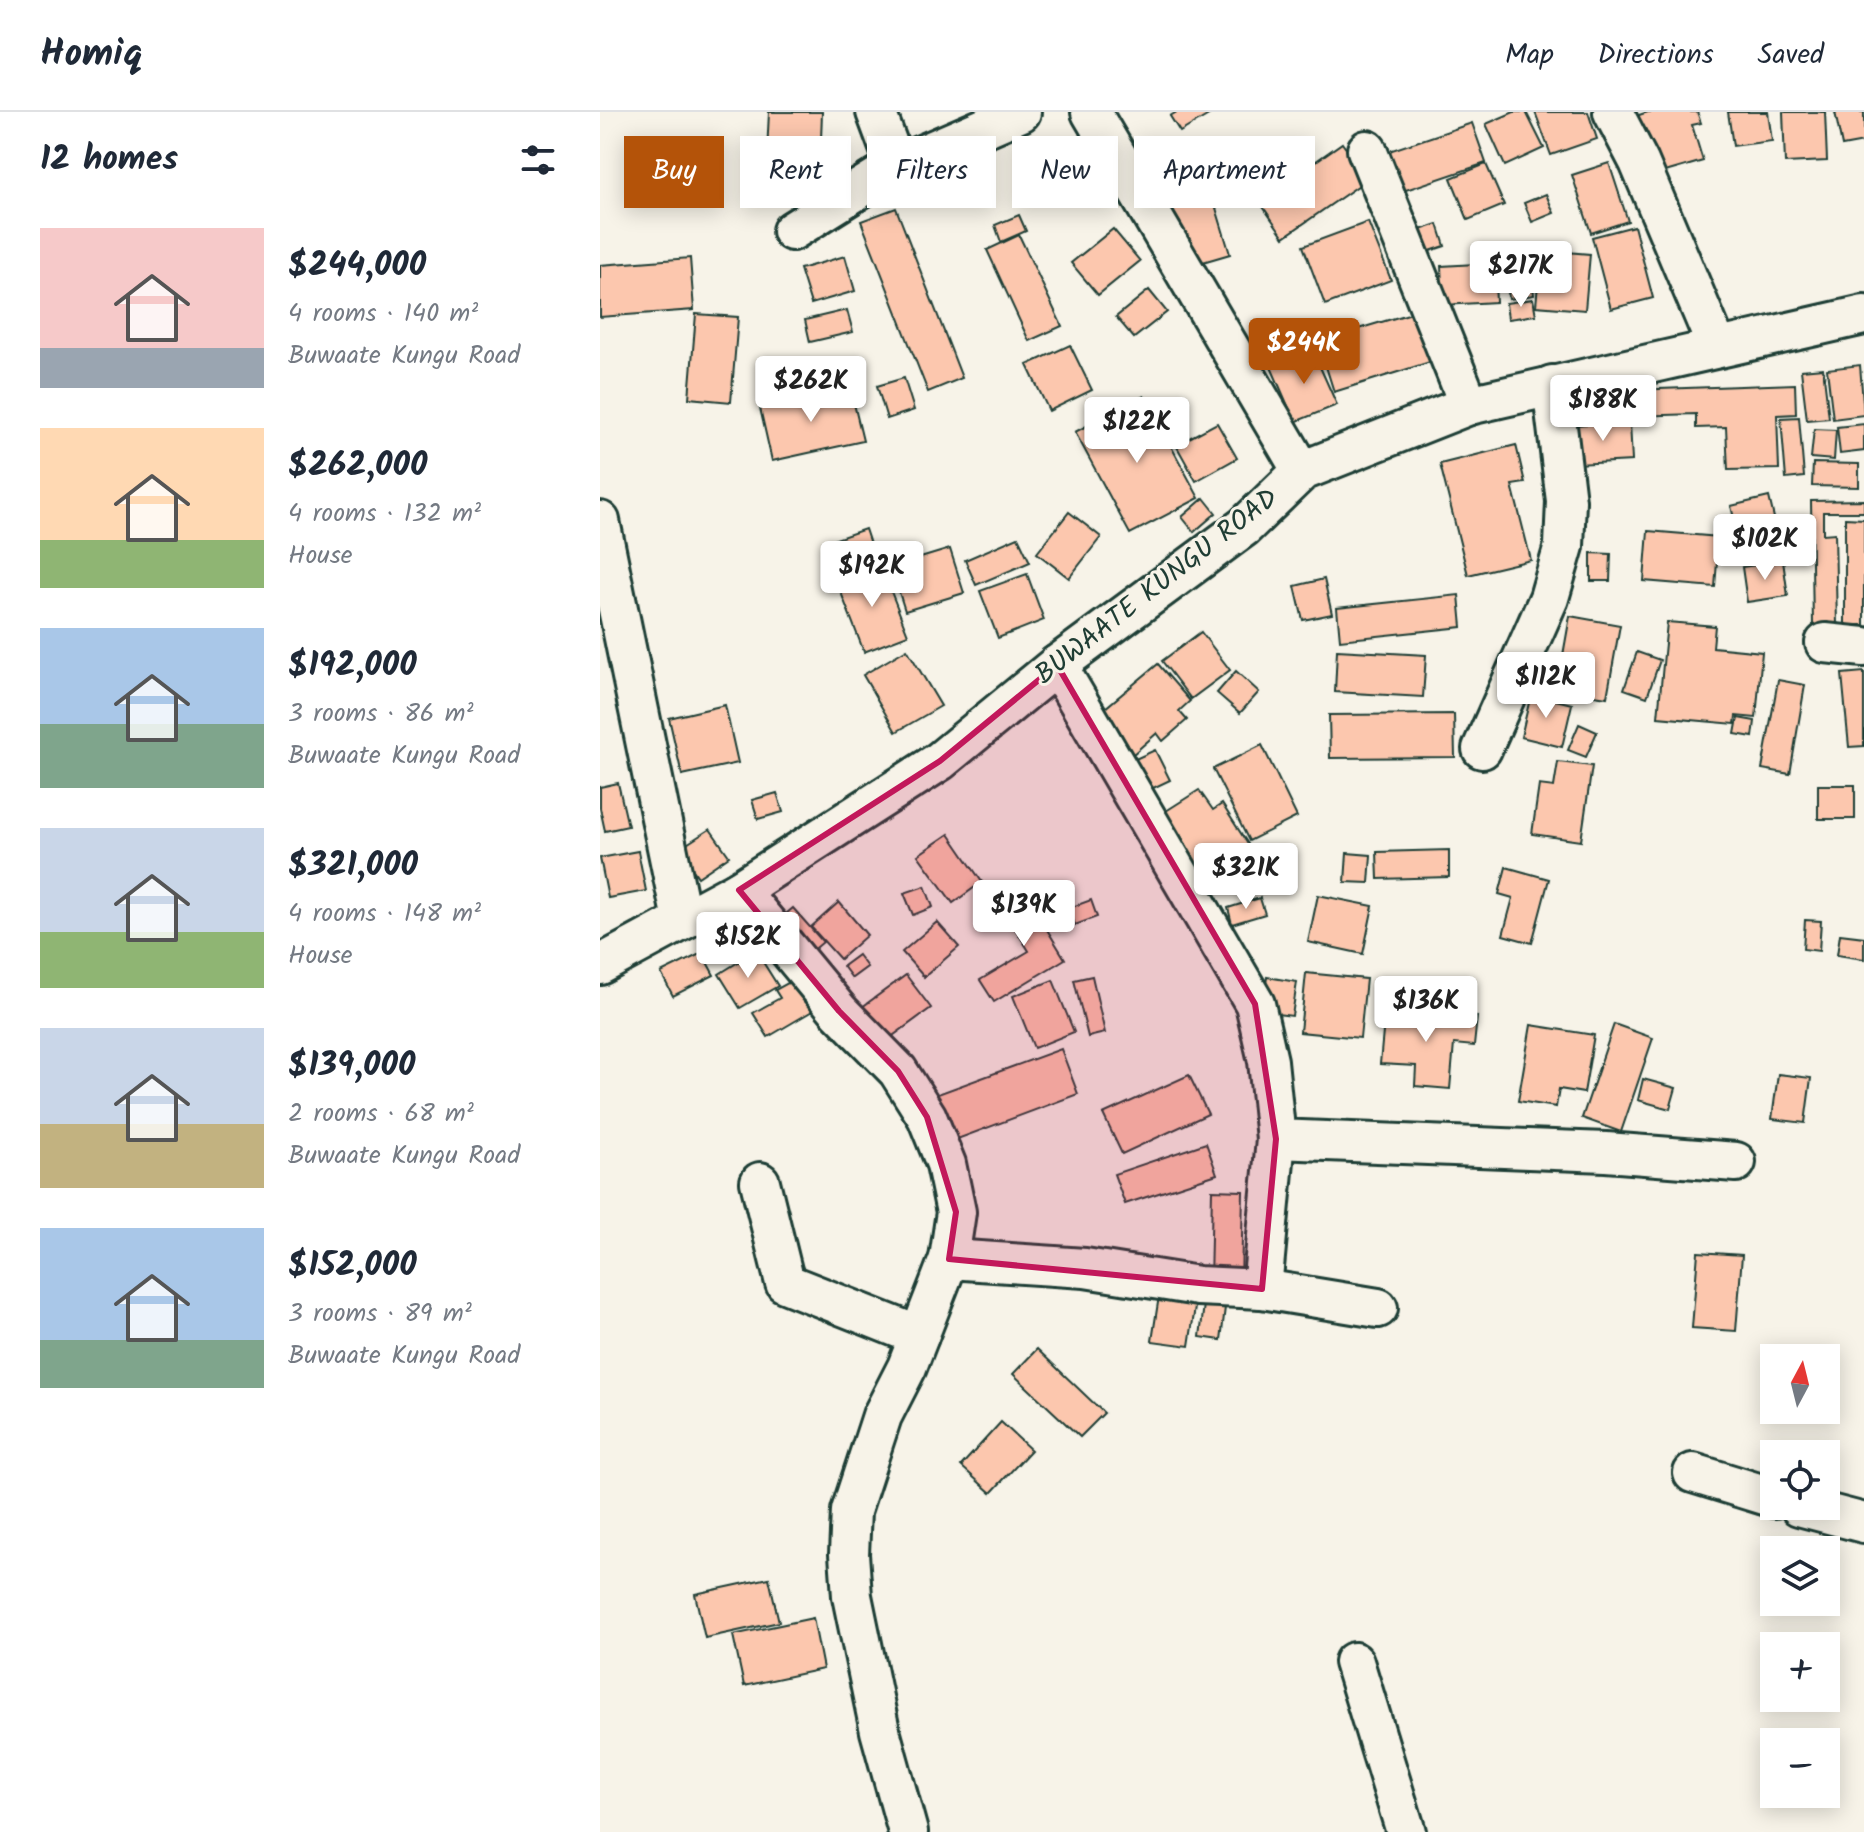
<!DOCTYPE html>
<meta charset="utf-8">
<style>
:root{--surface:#fff;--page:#f6f6f7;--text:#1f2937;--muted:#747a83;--line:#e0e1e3;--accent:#b45309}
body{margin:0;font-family:Kalam,sans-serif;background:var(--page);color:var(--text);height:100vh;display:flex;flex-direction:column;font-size:30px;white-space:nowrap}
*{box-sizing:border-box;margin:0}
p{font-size:26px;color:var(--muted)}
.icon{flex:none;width:44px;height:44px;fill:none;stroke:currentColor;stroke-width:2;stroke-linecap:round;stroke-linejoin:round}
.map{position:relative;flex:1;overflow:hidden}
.side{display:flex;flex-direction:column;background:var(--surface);width:600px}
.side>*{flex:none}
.guide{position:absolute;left:24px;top:24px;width:760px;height:72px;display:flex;gap:16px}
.needle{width:52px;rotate:7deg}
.fabs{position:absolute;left:1160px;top:1232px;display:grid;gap:16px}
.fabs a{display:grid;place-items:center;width:80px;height:80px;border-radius:0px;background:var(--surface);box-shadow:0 4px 20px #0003;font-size:40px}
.price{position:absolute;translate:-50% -68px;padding:0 18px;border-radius:8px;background:#fff;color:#222;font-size:26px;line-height:52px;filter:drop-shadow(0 2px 4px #0008)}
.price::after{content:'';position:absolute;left:50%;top:48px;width:24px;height:18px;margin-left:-12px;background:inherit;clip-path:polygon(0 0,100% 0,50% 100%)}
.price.selected{background:var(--accent);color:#fff}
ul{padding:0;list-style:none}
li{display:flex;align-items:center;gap:24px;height:200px;padding:0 40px}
li span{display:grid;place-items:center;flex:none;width:224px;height:160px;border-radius:0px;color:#555}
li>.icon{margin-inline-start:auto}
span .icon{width:96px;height:96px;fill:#fffc;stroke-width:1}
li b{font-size:34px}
h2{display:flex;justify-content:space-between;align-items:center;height:96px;padding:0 40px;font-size:34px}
.tag{padding:0 28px;border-radius:0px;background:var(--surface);box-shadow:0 4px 20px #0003;font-size:28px;line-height:72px}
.tag.selected{background:var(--accent);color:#fff}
header{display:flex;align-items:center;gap:48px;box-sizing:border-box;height:112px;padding:0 40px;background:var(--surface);border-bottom:2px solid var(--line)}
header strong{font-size:38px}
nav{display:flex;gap:44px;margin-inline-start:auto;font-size:28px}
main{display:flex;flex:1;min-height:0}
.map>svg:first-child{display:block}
.building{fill:#fcc7ae;stroke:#1f3d34;stroke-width:2}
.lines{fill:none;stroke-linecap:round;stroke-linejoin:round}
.minor-casing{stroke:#1f3d34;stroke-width:44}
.minor{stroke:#f7f3e8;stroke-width:38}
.marked{fill:#c2185b;fill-opacity:0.2;stroke:#c2185b;stroke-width:6;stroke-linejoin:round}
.labels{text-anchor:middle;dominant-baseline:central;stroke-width:6;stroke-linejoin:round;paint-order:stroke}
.street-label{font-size:28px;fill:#1f3d34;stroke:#f7f3e8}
</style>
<header>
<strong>Homiq</strong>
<nav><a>Map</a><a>Directions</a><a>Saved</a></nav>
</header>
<main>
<section class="side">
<h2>12 homes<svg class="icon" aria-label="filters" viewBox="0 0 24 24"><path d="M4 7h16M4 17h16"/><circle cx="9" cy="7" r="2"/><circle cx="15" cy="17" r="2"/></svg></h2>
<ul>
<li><span style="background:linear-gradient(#f6c9c9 75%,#9aa5b1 0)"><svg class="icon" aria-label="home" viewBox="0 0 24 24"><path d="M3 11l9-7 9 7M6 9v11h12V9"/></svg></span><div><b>$244,000</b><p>4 rooms · 140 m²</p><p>Buwaate Kungu Road</p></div></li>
<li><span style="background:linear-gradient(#ffd9b3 70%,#8fb573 0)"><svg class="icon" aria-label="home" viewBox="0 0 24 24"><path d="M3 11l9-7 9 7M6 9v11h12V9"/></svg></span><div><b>$262,000</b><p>4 rooms · 132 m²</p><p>House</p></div></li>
<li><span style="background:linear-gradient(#a9c7e8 60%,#7fa58c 0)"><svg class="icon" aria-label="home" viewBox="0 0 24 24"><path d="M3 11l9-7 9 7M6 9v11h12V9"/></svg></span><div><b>$192,000</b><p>3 rooms · 86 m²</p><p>Buwaate Kungu Road</p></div></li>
<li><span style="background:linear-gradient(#c9d6e8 65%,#8fb573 0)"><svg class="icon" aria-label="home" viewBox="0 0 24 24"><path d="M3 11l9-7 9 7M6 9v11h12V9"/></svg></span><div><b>$321,000</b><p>4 rooms · 148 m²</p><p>House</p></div></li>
<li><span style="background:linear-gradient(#c9d6e8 60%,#c2b280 0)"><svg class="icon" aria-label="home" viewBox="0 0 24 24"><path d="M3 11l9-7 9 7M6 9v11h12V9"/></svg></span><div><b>$139,000</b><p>2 rooms · 68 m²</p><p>Buwaate Kungu Road</p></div></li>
<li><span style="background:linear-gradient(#a9c7e8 70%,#7fa58c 0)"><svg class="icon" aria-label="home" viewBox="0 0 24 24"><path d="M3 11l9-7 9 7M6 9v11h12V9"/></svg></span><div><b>$152,000</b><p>3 rooms · 89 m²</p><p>Buwaate Kungu Road</p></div></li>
</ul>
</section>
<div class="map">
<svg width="1264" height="1720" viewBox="0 0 1264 1720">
<rect width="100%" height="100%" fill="#f7f3e8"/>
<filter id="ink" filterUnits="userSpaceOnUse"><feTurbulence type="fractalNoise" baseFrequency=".0125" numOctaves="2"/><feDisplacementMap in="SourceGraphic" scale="16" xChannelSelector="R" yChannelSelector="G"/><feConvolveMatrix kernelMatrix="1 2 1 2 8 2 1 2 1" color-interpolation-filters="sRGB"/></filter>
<g filter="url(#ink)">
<g class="building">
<path d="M169,0H222L219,84L165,81Z"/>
<path d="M577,0H612V1L580,20L570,4Z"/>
<path d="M914,0H926L944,36L905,54L886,12Z"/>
<path d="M935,0H988L997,27L951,43Z"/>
<path d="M1048,0H1097L1101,11L1092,13L1103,49L1055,63L1036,4Z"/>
<path d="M1128,0H1168L1172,29L1133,34Z"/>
<path d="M1183,0H1225L1227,49L1185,51Z"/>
<path d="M1235,0H1264V30L1242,34Z"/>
<path d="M872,11L886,51L794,82L780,42Z"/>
<path d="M742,31L768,67L684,125L659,89Z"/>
<path d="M1009,51L1028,109L991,121L972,63Z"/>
<path d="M886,52L904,93L868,108L851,66Z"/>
<path d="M610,76L630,142L589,154L570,88Z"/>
<path d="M946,82L954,101L932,110L924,91Z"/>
<path d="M296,96L362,266L328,280L261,109Z"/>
<path d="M419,103L426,119L401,130L395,113Z"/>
<path d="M768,110L791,168L725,193L703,134Z"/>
<path d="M838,112L845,134L818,143L811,121Z"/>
<path d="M1034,114L1053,186L1011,197L992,125Z"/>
<path d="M513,117L540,149L498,183L471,151Z"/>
<path d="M419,123L462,214L429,229L387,138Z"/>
<path d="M929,138L934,183L909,187L903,142Z"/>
<path d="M941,138L990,142L985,198L936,194Z"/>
<path d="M245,144L255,179L211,192L200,157Z"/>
<path d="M90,146L94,198L0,205V153Z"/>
<path d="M894,151L896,190L843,193L841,154Z"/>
<path d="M549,178L567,200L534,226L516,205Z"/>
<path d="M933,187L936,203L908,207L906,191Z"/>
<path d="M247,198L253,220L210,230L205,208Z"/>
<path d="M815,200L830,250L734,280L718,229Z"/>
<path d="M96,202L138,205L131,290L89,286Z"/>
<path d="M470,233L492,278L449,299L427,253Z"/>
<path d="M712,237L737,293L695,310L671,255Z"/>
<path d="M1260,253L1264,303L1233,307L1227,257Z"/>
<path d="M1223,256L1229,306L1207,308L1201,258Z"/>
<path d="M304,266L314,298L287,307L277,274Z"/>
<path d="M1195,272L1196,302L1177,303L1179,357L1128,358L1126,315L1096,316V302L1033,304L1032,278Z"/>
<path d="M250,275L263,329L172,349L160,296Z"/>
<path d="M544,284L599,386L530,422L475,320Z"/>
<path d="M1199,305L1204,365L1186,367L1181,306Z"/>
<path d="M1030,310L1032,349L976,352L973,313Z"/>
<path d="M617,311L637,346L596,369L576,333Z"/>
<path d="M1264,312V339L1240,342L1237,315Z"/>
<path d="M1214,317L1236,318L1234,348L1211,346Z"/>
<path d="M916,333L925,371L912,373L931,448L868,463L840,352Z"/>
<path d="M1213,351L1259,352V375L1212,374Z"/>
<path d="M1169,385L1180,431L1142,440L1131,394Z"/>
<path d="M604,386L616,401L594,420L582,405Z"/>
<path d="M1264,388V400H1223V422L1235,421L1237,513H1213L1211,389Z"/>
<path d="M469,400L501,425L469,466L437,441Z"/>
<path d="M1245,406L1264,407V513H1245Z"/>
<path d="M265,417L277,453L242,464L230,429Z"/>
<path d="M1048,419L1119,425L1115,475L1044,469Z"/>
<path d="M418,425L430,450L376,473L365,448Z"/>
<path d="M350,437L364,481L305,499L291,455Z"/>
<path d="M991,441L1011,442L1010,469H991Z"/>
<path d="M1183,449L1188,484L1147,490L1142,455Z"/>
<path d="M281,454L308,523L264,540L237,470Z"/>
<path d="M427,462L444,508L398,526L380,479Z"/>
<path d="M724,467L732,502L703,508L695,474Z"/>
<path d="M859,483L862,515L740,528L737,496Z"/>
<path d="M970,504L1020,513L1007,585L957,577Z"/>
<path d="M1067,510L1115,514L1113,535L1162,540L1156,606L1136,604L1135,612L1058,605Z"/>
<path d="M601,520L630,558L591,587L562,549Z"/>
<path d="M307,537L341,594L296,620L263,563Z"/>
<path d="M737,538L826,543L823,585L735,580Z"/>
<path d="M1037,540L1060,548L1047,585L1024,577Z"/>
<path d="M558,552L590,589L579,599L587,608L563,629L557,621L532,643L498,602Z"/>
<path d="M636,559L659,580L640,601L617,581Z"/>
<path d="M1264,560V634L1249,635L1242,562Z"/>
<path d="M1178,568L1205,573L1190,662L1162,657Z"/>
<path d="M931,582L972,592L962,635L921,625Z"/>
<path d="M125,593L138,651L82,663L69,606Z"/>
<path d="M854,602L855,645L730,646L729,603Z"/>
<path d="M1138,606L1155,609L1153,625L1135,622Z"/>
<path d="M979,612L997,620L986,645L968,638Z"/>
<path d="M662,633L697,705L649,729L613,657Z"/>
<path d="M555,638L570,668L549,678L533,648Z"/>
<path d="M958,650L992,654L981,729L932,722L939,673L954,675Z"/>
<path d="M18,671L28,714L5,719L0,696V675Z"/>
<rect x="1218" y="673" width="37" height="34"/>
<path d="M599,678L613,698L622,692L651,737L597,772L555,706Z"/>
<path d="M177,681L183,700L158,707L152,688Z"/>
<path d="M110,717L129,744L98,765L79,737Z"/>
<path d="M349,722L382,770L353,791L318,743Z"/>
<path d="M849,738V765L778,767L777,740Z"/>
<path d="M38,739L46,779L8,786L0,746Z"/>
<path d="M747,741L771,743L769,771L745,770Z"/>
<path d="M906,755L949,767L932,831L903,823L913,786L899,782Z"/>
<path d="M325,774L333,795L313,803L304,781Z"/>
<path d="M421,775L465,847L394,890L380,868L429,839L398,789Z"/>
<path d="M718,783L773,794L763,842L708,830Z"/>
<path d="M660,786L665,802L632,812L628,796Z"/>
<path d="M491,788L497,805L475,813L469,796Z"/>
<path d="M239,790L267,823L240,847L211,815Z"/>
<path d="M193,796L223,830L210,841L180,807Z"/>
<path d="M1205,808L1221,809L1219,839L1203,837Z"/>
<path d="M337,810L359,835L324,865L302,840Z"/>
<path d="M1240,822L1264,825V847L1237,843Z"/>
<path d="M156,839L178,874L140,896L119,862Z"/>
<path d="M102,841L114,863L73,884L61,861Z"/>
<path d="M258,843L267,855L252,866L243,854Z"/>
<path d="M706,861L766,867L760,926L700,920Z"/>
<path d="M306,863L331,896L283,931L258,898Z"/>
<path d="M492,864L505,921L488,925L474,868Z"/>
<path d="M667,865L697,870L692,904L662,900Z"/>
<path d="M790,865L813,867L811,897L788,895Z"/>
<path d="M195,867L214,898L168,925L153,901L180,886L175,878Z"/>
<path d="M453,868L474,920L434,936L413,884Z"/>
<path d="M785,898L877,905L874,934L854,932L850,977L815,974L816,954L780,952Z"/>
<path d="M1014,912L1053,926L1021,1020L982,1006Z"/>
<path d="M931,913L994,923L984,981L959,977L956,995L918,989Z"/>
<path d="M461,937L478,982L352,1029L335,983Z"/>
<path d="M1178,962L1211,966L1205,1011L1172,1007Z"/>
<path d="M589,963L608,1002L522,1042L503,1002Z"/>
<path d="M1043,967L1076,976L1070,997L1038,988Z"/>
<path d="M606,1031L617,1062L525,1092L514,1062Z"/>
<path d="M612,1078L643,1079L641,1172H610Z"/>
<path d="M1098,1140L1142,1143L1136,1219L1092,1216Z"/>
<path d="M561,1171L598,1176L589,1234L552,1229Z"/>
<path d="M606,1176L627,1179L621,1228L600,1225Z"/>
<path d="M437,1237L504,1301L480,1325L413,1262Z"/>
<path d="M401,1310L431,1338L391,1381L361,1354Z"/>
<path d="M169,1466L179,1510L105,1526L95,1482Z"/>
<path d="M213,1506L223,1557L144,1574L133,1523Z"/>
</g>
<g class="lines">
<g class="minor-casing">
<g id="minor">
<path d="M276,0L296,54L421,0"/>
<path d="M491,0L702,359"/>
<path d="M1013,0L1039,50L1117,235"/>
<path d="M767,38L869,293"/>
<path d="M192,119L296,54"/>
<path d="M0,409L82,808"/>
<path d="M1225,531L1264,535"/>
<path d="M457,553L655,892L668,949L676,1027L1006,1040L1136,1050"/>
<path d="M882,637L949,486L964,434L966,389L952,273"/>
<path d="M139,778L239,899L298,959L327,1005L346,1052L356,1100L349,1147L307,1255L282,1304L251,1399L249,1442L252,1484L280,1619L308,1720"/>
<path d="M0,853L139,778L340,649L457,553L644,415L702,359L869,293L1264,203"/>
<path d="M160,1070L185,1171L319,1224"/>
<path d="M349,1147L485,1156L598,1174L662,1177L778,1196"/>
<path d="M662,1177L676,1027"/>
<path d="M1093,1361L1174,1386"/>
<path d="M1199,1394L1264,1411"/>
<path d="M754,1550L806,1720"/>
</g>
</g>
<use href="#minor" class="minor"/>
</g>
</g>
<path class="marked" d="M457,553L655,892L676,1027L662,1177L349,1147L356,1100L327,1005L298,959L239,899L139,778L340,649Z"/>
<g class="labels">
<g class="street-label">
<text transform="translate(557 475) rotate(-38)">BUWAATE KUNGU ROAD</text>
</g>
</g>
</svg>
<div class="fabs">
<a><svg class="needle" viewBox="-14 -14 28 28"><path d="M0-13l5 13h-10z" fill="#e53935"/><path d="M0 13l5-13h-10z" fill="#747a83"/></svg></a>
<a><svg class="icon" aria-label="locate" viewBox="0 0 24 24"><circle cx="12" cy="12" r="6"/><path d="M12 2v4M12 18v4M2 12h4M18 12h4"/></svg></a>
<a><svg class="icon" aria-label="layers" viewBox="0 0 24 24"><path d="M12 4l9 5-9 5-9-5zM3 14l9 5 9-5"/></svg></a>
<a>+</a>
<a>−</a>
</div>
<b class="price" style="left:921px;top:197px">$217K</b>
<b class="price selected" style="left:704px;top:274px">$244K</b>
<b class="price" style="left:211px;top:312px">$262K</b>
<b class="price" style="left:1003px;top:331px">$188K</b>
<b class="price" style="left:537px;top:353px">$122K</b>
<b class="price" style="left:1165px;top:470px">$102K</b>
<b class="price" style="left:272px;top:497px">$192K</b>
<b class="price" style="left:946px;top:608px">$112K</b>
<b class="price" style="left:646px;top:799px">$321K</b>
<b class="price" style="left:424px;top:836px">$139K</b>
<b class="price" style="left:148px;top:868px">$152K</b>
<b class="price" style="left:826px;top:932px">$136K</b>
<div class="guide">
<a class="tag selected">Buy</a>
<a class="tag">Rent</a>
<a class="tag">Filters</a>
<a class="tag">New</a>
<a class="tag">Apartment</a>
</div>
</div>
</main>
